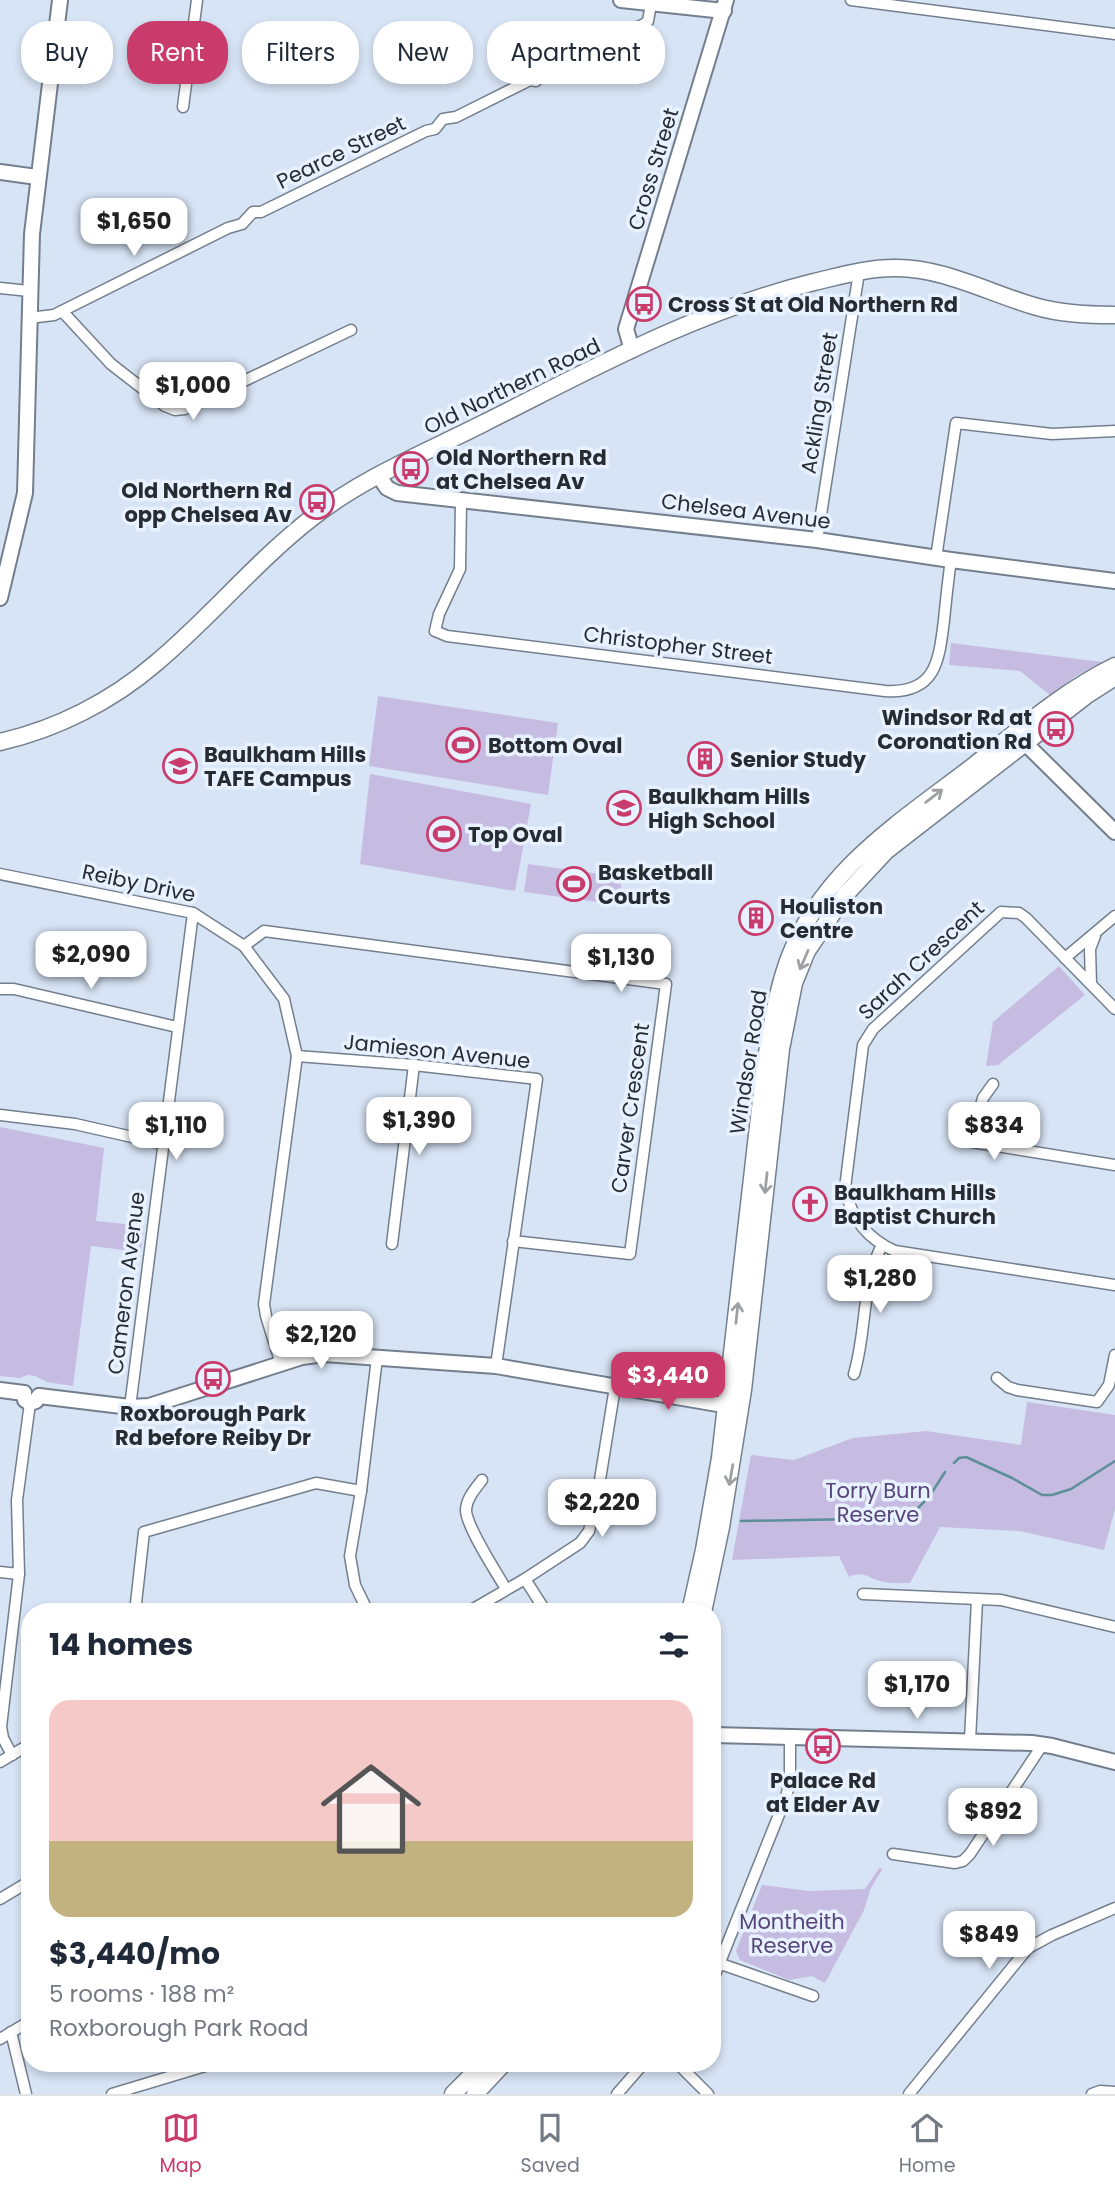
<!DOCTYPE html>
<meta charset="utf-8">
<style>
:root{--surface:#fff;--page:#f2f2f3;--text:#1f2937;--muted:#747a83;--line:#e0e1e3;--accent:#c83b6b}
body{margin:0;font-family:Poppins,sans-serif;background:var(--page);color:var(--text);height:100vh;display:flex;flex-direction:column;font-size:26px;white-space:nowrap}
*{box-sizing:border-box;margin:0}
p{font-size:23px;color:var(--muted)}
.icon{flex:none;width:38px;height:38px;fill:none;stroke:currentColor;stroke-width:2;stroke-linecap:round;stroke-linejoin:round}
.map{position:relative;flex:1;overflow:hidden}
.sheet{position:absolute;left:21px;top:1603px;width:700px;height:469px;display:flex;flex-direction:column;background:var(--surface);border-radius:28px;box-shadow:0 4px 10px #0003}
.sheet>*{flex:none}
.guide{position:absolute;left:21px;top:21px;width:700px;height:63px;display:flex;gap:14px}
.price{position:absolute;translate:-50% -60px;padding:0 16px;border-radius:14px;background:#fff;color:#222;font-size:23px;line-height:46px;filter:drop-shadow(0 2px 4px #0008)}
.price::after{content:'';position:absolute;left:50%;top:42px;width:21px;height:16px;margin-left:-10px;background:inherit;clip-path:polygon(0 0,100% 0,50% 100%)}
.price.active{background:var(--accent);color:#fff}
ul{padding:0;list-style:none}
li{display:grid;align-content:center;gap:14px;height:371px;padding:0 28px}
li+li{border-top:2px solid var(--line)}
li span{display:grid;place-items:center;height:217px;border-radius:21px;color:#555}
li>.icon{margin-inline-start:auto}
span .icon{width:126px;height:126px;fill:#fffc;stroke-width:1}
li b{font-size:30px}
h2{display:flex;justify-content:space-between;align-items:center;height:84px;padding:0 28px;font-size:30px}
.chip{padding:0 24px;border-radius:28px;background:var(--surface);box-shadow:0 4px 10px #0003;font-size:24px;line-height:63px}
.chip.active{background:var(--accent);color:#fff}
.menu{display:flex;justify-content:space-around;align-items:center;height:98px;border-top:2px solid var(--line);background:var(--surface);font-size:19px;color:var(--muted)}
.menu a{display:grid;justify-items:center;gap:4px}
.menu .active{color:var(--accent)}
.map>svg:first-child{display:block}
.green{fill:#c6bbe0}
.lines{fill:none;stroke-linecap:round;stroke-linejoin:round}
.stream{stroke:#5c8f98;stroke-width:2.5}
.street-casing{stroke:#737f8d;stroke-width:13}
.secondary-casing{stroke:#737f8d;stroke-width:18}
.primary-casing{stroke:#737f8d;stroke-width:19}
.street{stroke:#fff;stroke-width:10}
.secondary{stroke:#fff;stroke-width:14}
.primary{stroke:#fff;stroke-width:16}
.oneway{stroke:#9ea0a3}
.labels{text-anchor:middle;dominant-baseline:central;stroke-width:7;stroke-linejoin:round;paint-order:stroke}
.street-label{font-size:21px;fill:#272c32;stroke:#e7f1ff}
.poi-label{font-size:21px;font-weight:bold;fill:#272c32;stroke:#e7f1ff;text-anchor:start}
.park-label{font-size:21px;fill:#57457a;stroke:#e7f1ff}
</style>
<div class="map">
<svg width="1115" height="2094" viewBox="0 0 1115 2094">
<rect width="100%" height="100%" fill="#d7e4f5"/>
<g class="green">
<path d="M951,643L1102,662L1076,676L1050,695L1020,671L949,665Z"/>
<path d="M378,696L558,723L548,795L369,766Z"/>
<path d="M370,774L531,804L515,891L360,864Z"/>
<path d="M528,864L622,877L619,905L524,892Z"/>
<path d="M1059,966L1085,995L998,1065L986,1066L993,1022Z"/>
<path d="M0,1127L104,1148L96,1221L144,1226L141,1252L91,1246L73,1386L47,1382L35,1376L28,1375L20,1378L0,1376Z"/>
<path d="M1027,1402L1115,1415V1509L1104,1550L1020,1531L940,1527L910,1583C900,1583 890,1584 881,1581C867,1578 863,1570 849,1577L839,1556L732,1560L751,1455L794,1460L853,1438L926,1431L1021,1445Z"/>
<path d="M880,1867L882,1870L871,1888L864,1910L825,1983L812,1976L789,1980L740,1960L736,1951L762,1885L809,1891L865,1889Z"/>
</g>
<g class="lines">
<g class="stream">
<path d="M954,1463L959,1458L966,1457L1012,1478L1042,1495H1052L1071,1489L1115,1461"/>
<path d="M741,1521L856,1519L882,1522L902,1517L918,1508L929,1497L945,1472"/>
</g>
<g class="street-casing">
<g id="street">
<path d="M851,0L1115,34"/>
<path d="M183,107L197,0"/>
<path d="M0,288L29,291"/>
<path d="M62,311L111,364L165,406L175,410L185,409L351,330"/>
<path d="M29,318L54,315L228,228L242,224L253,212H261L426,131L435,129L443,119L456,117L530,80L536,81L545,69L555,68L644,24L648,21L651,4"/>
<path d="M461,501L460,569L439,614L435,631L447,636L885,691C936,694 939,661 944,620C946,600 948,580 951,560"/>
<path d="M817,540L859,272"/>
<path d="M936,558L956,423L1052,434L1115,431"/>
<path d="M0,874L193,913L244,946L284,999L297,1056L264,1304L266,1316L281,1364"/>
<path d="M244,946L264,931L666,984L630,1254L513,1241"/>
<path d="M1065,958L1115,916"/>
<path d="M1091,984L1090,949L1095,936"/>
<path d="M0,989H14L177,1027"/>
<path d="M1115,1009L1026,918L1019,913L1001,912L873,1029L863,1045L845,1188C851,1218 867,1239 895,1251L1115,1285"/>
<path d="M297,1056L414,1065L537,1079L496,1366"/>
<path d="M993,1084L983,1098L971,1142L1115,1165"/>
<path d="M0,1115L75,1124L163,1144"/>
<path d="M392,1244L414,1065"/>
<path d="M854,1374C867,1331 861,1285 882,1245"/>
<path d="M997,1378L1008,1387L1017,1390L1097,1402L1109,1385L1115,1355"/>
<path d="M130,1407L193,913"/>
<path d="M482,1480C475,1489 467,1498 466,1509C465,1525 497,1573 506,1589"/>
<path d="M0,1572L19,1574"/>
<path d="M525,1579L546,1612"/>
<path d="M863,1594L1001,1600L1115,1627"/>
<path d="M135,1612L144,1532L316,1483L361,1491"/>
<path d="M368,1612L355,1585L350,1556L361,1491L377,1358"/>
<path d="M468,1612L525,1579L580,1543L589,1531L597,1498L615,1387"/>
<path d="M970,1740L977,1600"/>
<path d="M12,1755L3,1738L1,1727L19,1574L17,1500L30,1403"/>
<path d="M0,1762L30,1744"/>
<path d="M893,1854L955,1863L963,1861L970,1854L1043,1744"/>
<path d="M0,1899L30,1881"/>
<path d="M721,1964L813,1996"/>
<path d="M712,1982L786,1797L790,1781V1737"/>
<path d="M11,2032L26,2094"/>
<path d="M0,2039L30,2021"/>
<path d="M677,2063L708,2094"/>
<path d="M112,2094L215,2063"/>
<path d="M617,2094L644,2063"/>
<path d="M909,2094L1028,1948L1052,1935L1115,1908"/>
<path d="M1092,2094L1100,2091L1115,2092"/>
</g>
</g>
<g class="secondary-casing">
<g id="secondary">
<path d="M621,0L724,11"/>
<path d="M0,172L37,177"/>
<path d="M632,350L626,329L726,0"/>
<path d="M379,476L387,488L397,493L817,540L951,560L1115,581"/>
<path d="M0,598L25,493L32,234L60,0"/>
<path d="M1026,744L1115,832"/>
<path d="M0,1390L24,1393"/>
<path d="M24,1393L25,1400L30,1403L36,1401L39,1396"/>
<path d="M39,1396L130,1407L149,1406L302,1357L324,1354L496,1366L735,1407"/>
<path d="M712,1735L1032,1743L1052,1746L1115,1762"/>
</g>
</g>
<g class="primary-casing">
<g id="primary">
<path d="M0,742C57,729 112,701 156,663C211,617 256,561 313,517C364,477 427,452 484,423C592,369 696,311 814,282C840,276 867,268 894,268C942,267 989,293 1034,306C1060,314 1088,315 1115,315"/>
<path d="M690,1612L704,1550L720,1458L765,1065C771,1030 776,995 788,961C821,871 899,823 972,767C1018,731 1062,692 1115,666"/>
<path d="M703,1612L721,1527L743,1390L781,1049L794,983L807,951L845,895L886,851L1087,695L1115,677"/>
<path d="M453,2094L484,2063"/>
<path d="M475,2094L504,2063"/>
</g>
</g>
<use href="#street" class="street"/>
<use href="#secondary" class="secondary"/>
<use href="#primary" class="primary"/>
</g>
<defs><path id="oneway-shaft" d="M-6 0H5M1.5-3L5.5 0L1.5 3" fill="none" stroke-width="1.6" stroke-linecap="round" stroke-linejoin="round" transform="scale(1.75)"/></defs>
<g class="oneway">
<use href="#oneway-shaft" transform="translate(934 796) rotate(-37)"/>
<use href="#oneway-shaft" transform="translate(804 960) rotate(113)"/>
<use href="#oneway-shaft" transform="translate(766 1183) rotate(96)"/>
<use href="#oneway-shaft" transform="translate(737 1313) rotate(-84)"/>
<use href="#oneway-shaft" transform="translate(731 1475) rotate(100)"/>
</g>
<defs>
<g id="bus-ring" transform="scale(1.75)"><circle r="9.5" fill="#e7f1ff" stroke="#c83b6b" stroke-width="1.5"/><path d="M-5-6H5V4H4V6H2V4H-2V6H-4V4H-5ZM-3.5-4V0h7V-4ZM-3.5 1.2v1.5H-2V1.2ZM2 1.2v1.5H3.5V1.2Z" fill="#c83b6b"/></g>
<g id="stadium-ring" transform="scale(1.75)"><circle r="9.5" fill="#e7f1ff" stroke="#c83b6b" stroke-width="1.5"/><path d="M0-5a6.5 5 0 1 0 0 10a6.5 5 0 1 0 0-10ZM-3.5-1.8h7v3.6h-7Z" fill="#c83b6b"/></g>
<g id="building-ring" transform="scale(1.75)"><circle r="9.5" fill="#e7f1ff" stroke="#c83b6b" stroke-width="1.5"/><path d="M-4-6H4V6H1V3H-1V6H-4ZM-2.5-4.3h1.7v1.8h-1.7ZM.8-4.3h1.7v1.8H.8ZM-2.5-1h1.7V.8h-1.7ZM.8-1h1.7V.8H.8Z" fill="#c83b6b"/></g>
<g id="university-ring" transform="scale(1.75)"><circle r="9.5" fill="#e7f1ff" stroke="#c83b6b" stroke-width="1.5"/><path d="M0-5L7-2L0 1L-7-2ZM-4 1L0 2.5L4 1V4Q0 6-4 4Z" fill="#c83b6b"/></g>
<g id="school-ring" transform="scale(1.75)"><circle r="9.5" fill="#e7f1ff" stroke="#c83b6b" stroke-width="1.5"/><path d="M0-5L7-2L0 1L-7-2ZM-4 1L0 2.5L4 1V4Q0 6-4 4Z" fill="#c83b6b"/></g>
<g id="church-ring" transform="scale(1.75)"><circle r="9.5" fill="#e7f1ff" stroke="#c83b6b" stroke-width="1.5"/><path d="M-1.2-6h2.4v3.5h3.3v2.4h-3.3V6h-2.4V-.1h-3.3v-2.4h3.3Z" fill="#c83b6b"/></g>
</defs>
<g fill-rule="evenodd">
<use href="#bus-ring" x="644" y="304"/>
<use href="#bus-ring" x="411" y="469"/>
<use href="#bus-ring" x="317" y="502"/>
<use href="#bus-ring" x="1056" y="729"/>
<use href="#stadium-ring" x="463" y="745"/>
<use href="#building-ring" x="705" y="759"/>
<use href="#university-ring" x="180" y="766"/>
<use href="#school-ring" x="624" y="808"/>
<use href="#stadium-ring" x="444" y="834"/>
<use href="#stadium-ring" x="574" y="884"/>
<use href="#building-ring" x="756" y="918"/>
<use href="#church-ring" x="810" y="1204"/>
<use href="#bus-ring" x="213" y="1379"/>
<use href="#bus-ring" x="823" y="1746"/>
</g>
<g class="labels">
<g class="street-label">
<text transform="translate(341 152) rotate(-26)">Pearce Street</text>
<text transform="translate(653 169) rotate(-73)">Cross Street</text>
<text transform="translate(512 386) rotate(-26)">Old Northern Road</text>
<text transform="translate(819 403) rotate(-81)">Ackling Street</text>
<text transform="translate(746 511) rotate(7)">Chelsea Avenue</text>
<text transform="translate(678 645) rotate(7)">Christopher Street</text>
<text transform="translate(139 883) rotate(12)">Reiby Drive</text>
<text transform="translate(921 960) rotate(-43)">Sarah Crescent</text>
<text transform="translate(437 1051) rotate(6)">Jamieson Avenue</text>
<text transform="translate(748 1062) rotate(-81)">Windsor Road</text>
<text transform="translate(630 1108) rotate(-82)">Carver Crescent</text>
<text transform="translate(126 1283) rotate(-83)">Cameron Avenue</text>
</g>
<g class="poi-label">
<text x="668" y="304">Cross St at Old Northern Rd</text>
<text x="436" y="457">Old Northern Rd<tspan x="436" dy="24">at Chelsea Av</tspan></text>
<text x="292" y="490" text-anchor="end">Old Northern Rd<tspan x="292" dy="24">opp Chelsea Av</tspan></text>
<text x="1032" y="717" text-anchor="end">Windsor Rd at<tspan x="1032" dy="24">Coronation Rd</tspan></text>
<text x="488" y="745">Bottom Oval</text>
<text x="204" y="754">Baulkham Hills<tspan x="204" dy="24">TAFE Campus</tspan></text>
<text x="730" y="759">Senior Study</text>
<text x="648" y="796">Baulkham Hills<tspan x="648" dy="24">High School</tspan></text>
<text x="468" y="834">Top Oval</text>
<text x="598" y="872">Basketball<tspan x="598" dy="24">Courts</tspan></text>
<text x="780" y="906">Houliston<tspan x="780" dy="24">Centre</tspan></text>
<text x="834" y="1192">Baulkham Hills<tspan x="834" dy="24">Baptist Church</tspan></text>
<text x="213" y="1413" text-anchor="middle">Roxborough Park<tspan x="213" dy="24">Rd before Reiby Dr</tspan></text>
<text x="823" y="1780" text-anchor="middle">Palace Rd<tspan x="823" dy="24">at Elder Av</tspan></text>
</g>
<g class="park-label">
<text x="878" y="1490">Torry Burn<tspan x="878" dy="24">Reserve</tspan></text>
<text x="792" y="1921">Montheith<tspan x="792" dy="24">Reserve</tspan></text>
</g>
</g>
</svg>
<b class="price" style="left:134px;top:258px">$1,650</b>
<b class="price" style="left:193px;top:422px">$1,000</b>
<b class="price" style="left:91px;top:991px">$2,090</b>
<b class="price" style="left:621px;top:994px">$1,130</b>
<b class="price" style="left:419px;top:1157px">$1,390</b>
<b class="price" style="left:176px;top:1162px">$1,110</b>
<b class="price" style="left:994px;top:1162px">$834</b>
<b class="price" style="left:880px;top:1315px">$1,280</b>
<b class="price" style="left:321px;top:1371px">$2,120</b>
<b class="price active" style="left:668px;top:1412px">$3,440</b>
<b class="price" style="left:602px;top:1539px">$2,220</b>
<b class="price" style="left:917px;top:1721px">$1,170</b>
<b class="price" style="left:993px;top:1848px">$892</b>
<b class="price" style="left:989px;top:1971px">$849</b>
<div class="guide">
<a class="chip">Buy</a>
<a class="chip active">Rent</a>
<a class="chip">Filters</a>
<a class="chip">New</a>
<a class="chip">Apartment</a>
</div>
<section class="sheet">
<h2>14 homes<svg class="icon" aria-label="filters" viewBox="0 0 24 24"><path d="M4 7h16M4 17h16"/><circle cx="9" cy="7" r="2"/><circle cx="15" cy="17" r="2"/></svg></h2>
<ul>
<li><span style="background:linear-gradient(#f6c9c9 65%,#c2b280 0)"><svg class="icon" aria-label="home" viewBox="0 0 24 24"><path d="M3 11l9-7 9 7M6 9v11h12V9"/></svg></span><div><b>$3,440/mo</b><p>5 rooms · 188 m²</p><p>Roxborough Park Road</p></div></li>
</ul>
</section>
</div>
<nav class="menu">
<a class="active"><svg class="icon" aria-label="map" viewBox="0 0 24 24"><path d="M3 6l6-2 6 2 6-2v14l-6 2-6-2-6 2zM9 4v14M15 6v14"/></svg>Map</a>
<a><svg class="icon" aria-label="saved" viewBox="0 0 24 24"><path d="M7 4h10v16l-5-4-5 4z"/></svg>Saved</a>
<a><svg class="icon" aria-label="home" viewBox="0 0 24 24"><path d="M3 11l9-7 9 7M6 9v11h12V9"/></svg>Home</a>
</nav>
